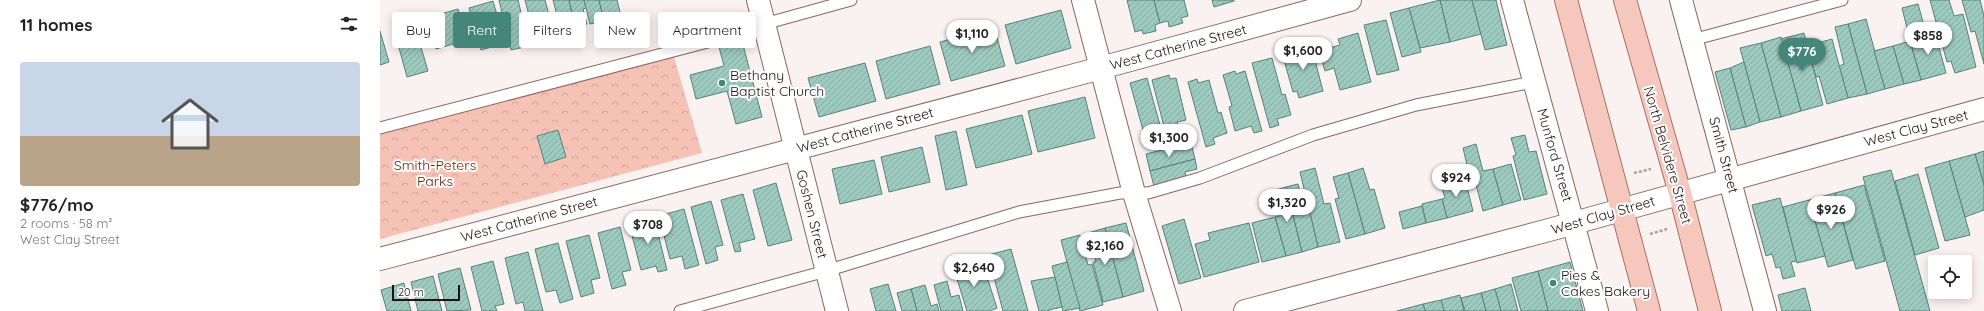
<!DOCTYPE html>
<meta charset="utf-8">
<style>
:root{--surface:#fff;--page:#f2f2f2;--text:#202124;--muted:#757577;--accent:#44877a}
body{margin:0;font-family:Quicksand,sans-serif;background:var(--page);color:var(--text);height:100vh;display:flex;flex-direction:column;font-size:15px;white-space:nowrap}
*{box-sizing:border-box;margin:0}
p{font-size:13px;color:var(--muted)}
.icon{flex:none;width:22px;height:22px;fill:none;stroke:currentColor;stroke-width:2;stroke-linecap:round;stroke-linejoin:round}
.map{position:relative;flex:1;overflow:hidden}
.details{display:flex;flex-direction:column;background:var(--surface);width:380px}
.details>*{flex:none}
.top-card{position:absolute;left:12px;top:12px;width:380px;height:36px;display:flex;gap:8px}
.tools{position:absolute;left:1548px;top:255px;display:grid;gap:8px}
.tools a{display:grid;place-items:center;width:44px;height:44px;border-radius:4px;background:var(--surface);box-shadow:0 2px 10px #0003;font-size:20px}
.scale{position:absolute;left:12px;bottom:10px;width:68px;box-sizing:border-box;padding-left:4px;border:2px solid #21120f;border-top:0;font-size:11px;line-height:14px;white-space:nowrap;color:#21120f;-webkit-text-stroke:3px #fff;paint-order:stroke}
.price{position:absolute;translate:-50% -34px;padding:0 9px;border-radius:14px;background:#fff;color:#222;font-size:13px;line-height:26px;filter:drop-shadow(0 1px 2px #0008)}
.price::after{content:'';position:absolute;left:50%;top:24px;width:12px;height:9px;margin-left:-6px;background:inherit;clip-path:polygon(0 0,100% 0,50% 100%)}
.price.selected{background:var(--accent);color:#fff}
ul{padding:0;list-style:none}
li{display:grid;align-content:center;gap:8px;height:212px;padding:0 20px}
li span{display:grid;place-items:center;height:124px;border-radius:4px;color:#555}
li>.icon{margin-inline-start:auto}
span .icon{width:72px;height:72px;fill:#fffc;stroke-width:1}
li b{font-size:17px}
h2{display:flex;justify-content:space-between;align-items:center;height:48px;padding:0 20px;font-size:17px}
.tag{padding:0 14px;border-radius:4px;background:var(--surface);box-shadow:0 2px 10px #0003;font-size:14px;line-height:36px}
.tag.selected{background:var(--accent);color:#fff}
main{display:flex;flex:1;min-height:0}
.map>svg:first-child{display:block}
.park{fill:url(#park-crowns)}
.building{fill:url(#building-hatch);stroke:#578279}
.lines{fill:none;stroke-linecap:round;stroke-linejoin:round}
.service-casing{stroke:#8c675e;stroke-width:13}
.minor-casing{stroke:#8c675e;stroke-width:24}
.tertiary-casing{stroke:#8c675e;stroke-width:24}
.primary-casing{stroke:#a87062;stroke-width:24}
.path{stroke:#aaa09d;stroke-width:2.5;stroke-dasharray:3 2;stroke-linecap:butt}
.service{stroke:#fff;stroke-width:11}
.minor{stroke:#fff;stroke-width:22}
.tertiary{stroke:#fff;stroke-width:22}
.primary{stroke:#f6c7bc;stroke-width:22}
.poi-dot{fill:#44877a;stroke:#fff;stroke-width:1.5}
.labels{text-anchor:middle;dominant-baseline:central;stroke-width:4;stroke-linejoin:round;paint-order:stroke}
.street-label{font-size:14px;fill:#21120f;stroke:#fff}
.poi-label{font-size:14px;fill:#21120f;stroke:#fff;text-anchor:start}
.park-label{font-size:14px;fill:#6e1a05;stroke:#fff}
</style>
<main>
<section class="details">
<h2>11 homes<svg class="icon" aria-label="filters" viewBox="0 0 24 24"><path d="M4 7h16M4 17h16"/><circle cx="9" cy="7" r="2"/><circle cx="15" cy="17" r="2"/></svg></h2>
<ul>
<li><span style="background:linear-gradient(#c9d6e8 60%,#b9a48a 0)"><svg class="icon" aria-label="home" viewBox="0 0 24 24"><path d="M3 11l9-7 9 7M6 9v11h12V9"/></svg></span><div><b>$776/mo</b><p>2 rooms · 58 m²</p><p>West Clay Street</p></div></li>
</ul>
</section>
<div class="map">
<svg width="1604" height="311" viewBox="0 0 1604 311">
<defs>
<pattern id="park-crowns" width="20" height="18" patternUnits="userSpaceOnUse"><rect width="20" height="18" fill="#f6c2b5"/><path d="M2 6a3 3 0 1 1 6 0M12 15a3 3 0 1 1 6 0" fill="none" stroke="#d3a69a"/></pattern>
<pattern id="building-hatch" width="6" height="6" patternUnits="userSpaceOnUse"><rect width="6" height="6" fill="#9dcabf"/><path d="M-1 1l2-2M0 6l6-6M5 7l2-2" fill="none" stroke="#87aca3"/></pattern>
</defs>
<rect width="100%" height="100%" fill="#faf2f0"/>
<path class="park" d="M294,57L322,153L0,239V134Z"/>
<g class="building">
<path d="M119,0H138L149,46L131,50Z"/>
<path d="M145,0H165L175,37L156,42Z"/>
<path d="M173,0H189L195,27L186,30L182,13L177,15Z"/>
<path d="M189,0H204L206,8L203,9L207,24L195,27Z"/>
<path d="M204,0H219L224,21L210,24Z"/>
<path d="M219,0H237L241,16L224,21Z"/>
<path d="M747,0H774L780,23L775,25L776,31L763,34L762,30L755,32Z"/>
<path d="M774,0H804L808,16L801,18L803,23L789,27L788,21L780,23Z"/>
<path d="M832,0H854V1L834,7Z"/>
<path d="M1060,0H1092L1101,34L1070,42Z"/>
<path d="M1060,0L1070,42L1040,48L1029,8Z"/>
<path d="M1092,0H1116L1127,45L1105,50Z"/>
<path d="M1550,0H1569L1574,16L1583,14L1596,67L1575,73L1571,61L1567,62Z"/>
<path d="M1582,0H1600L1604,16V64L1595,31L1591,32Z"/>
<path d="M113,1L125,43L101,50L89,8Z"/>
<path d="M1538,4L1547,36L1530,40L1522,8Z"/>
<path d="M1029,8L1041,52L1022,57L1010,13Z"/>
<path d="M78,9L87,40L56,49L47,18Z"/>
<path d="M681,10L691,48L636,64L625,25Z"/>
<path d="M1486,19L1505,89L1487,94L1468,24Z"/>
<path d="M33,20L48,71L27,77L13,26Z"/>
<path d="M1006,20L1019,70L997,75L984,25Z"/>
<path d="M1468,24L1487,94L1468,98L1459,66L1464,64L1455,27Z"/>
<path d="M614,27L625,66L571,81L560,42Z"/>
<path d="M0,31L9,62L0,65Z"/>
<path d="M978,33L991,82L960,90L954,68L945,71L939,51L960,45L958,39Z"/>
<path d="M1424,33L1443,105L1421,111L1401,39Z"/>
<path d="M1555,33L1566,73L1541,80L1530,40Z"/>
<path d="M1401,37L1421,111L1401,117L1381,43Z"/>
<path d="M1452,39L1468,98L1447,104L1439,76L1436,77L1427,46Z"/>
<path d="M362,41L382,117L356,124L347,91L316,99L310,75L344,66L339,47Z"/>
<path d="M1530,41L1541,80L1524,84L1513,46Z"/>
<path d="M1381,43L1401,117L1380,122L1360,48Z"/>
<path d="M931,45L943,91L919,98L917,91L913,92L902,53Z"/>
<path d="M550,46L560,84L506,99L496,61Z"/>
<path d="M1513,46L1524,84L1505,89L1494,51Z"/>
<path d="M892,58L902,95L905,94L911,115L897,119L899,125L890,128L872,63Z"/>
<path d="M1364,62L1380,122L1366,127L1350,68Z"/>
<path d="M485,63L496,101L439,117L428,78Z"/>
<path d="M1350,68L1366,127L1351,130L1335,72Z"/>
<path d="M855,71L856,74L865,71L882,131L874,133L871,126L855,131L849,107L852,106L843,75Z"/>
<path d="M789,75L790,79L796,78L806,120L797,122L801,135L787,138L772,80Z"/>
<path d="M767,78L783,136L766,141L750,83Z"/>
<path d="M817,79L818,83L829,80L838,113L841,112L847,133L833,138L835,144L826,147L808,82Z"/>
<path d="M705,97L715,138L658,152L648,111Z"/>
<path d="M642,115L652,154L596,168L586,129Z"/>
<path d="M178,130L186,157L165,164L157,136Z"/>
<path d="M576,131L587,185L566,190L555,136Z"/>
<path d="M1145,135L1149,152L1156,151L1167,194L1144,200L1133,156L1136,155L1131,138Z"/>
<path d="M1096,144L1103,171L1113,169L1123,205L1103,211L1094,177L1090,178L1083,148Z"/>
<path d="M798,146L799,150L812,147L815,159L770,171L766,154Z"/>
<path d="M542,147L550,182L509,192L501,157Z"/>
<path d="M1604,151V185L1595,154Z"/>
<path d="M1595,154L1604,185V210L1585,217L1569,161Z"/>
<path d="M815,159L817,169L805,172L806,177L774,186L770,171Z"/>
<path d="M494,160L502,194L460,204L452,169Z"/>
<path d="M1569,161L1590,235L1565,241L1545,168Z"/>
<path d="M1131,164L1141,200L1123,205L1113,169Z"/>
<path d="M935,168L944,204L950,203L960,242L938,247L920,172Z"/>
<path d="M983,168L990,190L994,189L1005,228L985,234L968,173Z"/>
<path d="M1511,170L1550,311H1520L1483,177Z"/>
<path d="M968,173L985,234L966,239L955,199L959,198L953,177Z"/>
<path d="M1538,174L1559,248L1535,255L1515,181Z"/>
<path d="M1078,177L1080,185L1086,183L1093,211L1067,218L1062,199L1065,198L1060,182Z"/>
<path d="M396,183L412,240L388,246L373,190Z"/>
<path d="M918,184L926,213H930L938,247L922,252L906,187Z"/>
<path d="M1484,185L1505,261L1476,269L1455,193Z"/>
<path d="M906,187L922,252L906,256L895,217L899,216L892,191Z"/>
<path d="M1455,193L1473,260L1448,267L1429,200Z"/>
<path d="M363,194L375,239L359,243L361,251L355,252L341,200Z"/>
<path d="M1400,198L1417,261L1411,262L1415,276L1403,279L1400,267L1396,268L1392,254L1386,256L1372,205Z"/>
<path d="M1062,199L1067,218L1046,223L1042,204Z"/>
<path d="M1429,200L1445,256L1417,263L1403,207Z"/>
<path d="M331,201L343,245L335,247L338,260L326,264L311,207Z"/>
<path d="M1042,206L1046,223L1023,229L1019,212Z"/>
<path d="M304,209L319,265L305,269L302,256L290,259L279,216Z"/>
<path d="M274,217L287,270L278,272L276,266L261,270L249,224Z"/>
<path d="M895,217L906,256L882,262L872,223Z"/>
<path d="M804,219L821,278L799,284L782,226Z"/>
<path d="M746,223L764,291L743,297L725,228Z"/>
<path d="M869,223L879,262L824,277L815,244L830,240L828,233Z"/>
<path d="M240,227L251,270L242,272L246,285L232,289L218,233Z"/>
<path d="M725,228L743,297L723,302L713,262H716L708,233Z"/>
<path d="M209,235L220,278L211,280L214,293L201,297L186,241Z"/>
<path d="M700,235L708,265L712,264L723,305L700,311L681,240Z"/>
<path d="M178,243L193,299L180,303L176,290L166,292L155,249Z"/>
<path d="M631,249L648,311H623L608,255Z"/>
<path d="M148,252L163,311H145L143,302L136,304L125,258Z"/>
<path d="M580,257L585,271L593,268L595,275L605,271L617,308L610,311H587L571,260Z"/>
<path d="M113,261L124,304L115,306L117,311H102L91,267Z"/>
<path d="M687,262L700,308L683,311L672,266Z"/>
<path d="M1190,262L1203,311H1168L1158,271Z"/>
<path d="M80,268L91,310L67,311L58,274Z"/>
<path d="M1158,271L1168,311H1141L1132,278Z"/>
<path d="M53,276L62,311H38L31,282Z"/>
<path d="M675,277L682,307L669,310V311H659L651,281Z"/>
<path d="M567,281L571,297L579,295L583,311H561L554,285Z"/>
<path d="M24,283L31,311H7L1,290Z"/>
<path d="M508,284L516,311H496L490,289Z"/>
<path d="M1131,284L1138,311H1121L1115,289Z"/>
<path d="M545,285L551,306L557,304L559,311H537L531,289Z"/>
<path d="M1425,288L1431,311H1402L1398,295Z"/>
<path d="M531,289L537,311H522L517,293Z"/>
<path d="M1115,289L1121,311H1106L1101,293Z"/>
<path d="M1101,293L1106,311H1085L1081,298Z"/>
<path d="M1080,295L1084,311H1064L1061,300Z"/>
<path d="M1061,300L1064,311H1045L1043,304Z"/>
<path d="M1043,304L1045,311H1017Z"/>
</g>
<g class="lines">
<g class="service-casing">
<g id="service">
<path d="M1312,40L1462,0"/>
<path d="M0,128L362,33L395,21L471,0"/>
<path d="M300,311L446,271L639,212L740,193H768L820,178L933,135L1036,105L1153,82"/>
</g>
</g>
<g class="minor-casing">
<g id="minor">
<path d="M378,0L457,311"/>
<path d="M703,0L754,193L790,311"/>
<path d="M1132,0L1217,311"/>
<path d="M1301,0L1385,311"/>
<path d="M0,259L706,72L970,0"/>
</g>
</g>
<g class="tertiary-casing">
<path id="tertiary" d="M865,311L1169,230L1604,109"/>
</g>
<g class="primary-casing">
<g id="primary">
<path d="M1186,0L1269,311"/>
<path d="M1245,0L1300,193L1330,311"/>
</g>
</g>
<g class="path">
<path d="M1254,173L1271,169"/>
<path d="M1270,234L1287,229"/>
</g>
<use href="#service" class="service"/>
<use href="#minor" class="minor"/>
<use href="#tertiary" class="tertiary"/>
<use href="#primary" class="primary"/>
</g>
<g class="poi-dot">
<circle cx="342" cy="83" r="4"/>
<circle cx="1173" cy="283" r="4"/>
</g>
<g class="labels">
<g class="street-label">
<text transform="translate(798 47) rotate(-15)">West Catherine Street</text>
<text transform="translate(1536 128) rotate(-15)">West Clay Street</text>
<text transform="translate(485 130) rotate(-15)">West Catherine Street</text>
<text transform="translate(1175 155) rotate(74)">Munford Street</text>
<text transform="translate(1288 155) rotate(74)">North Belvidere Street</text>
<text transform="translate(1344 155) rotate(75)">Smith Street</text>
<text transform="translate(432 214) rotate(76)">Goshen Street</text>
<text transform="translate(1223 215) rotate(-16)">West Clay Street</text>
<text transform="translate(149 219) rotate(-15)">West Catherine Street</text>
</g>
<g class="poi-label">
<text x="350" y="75">Bethany<tspan x="350" dy="16">Baptist Church</tspan></text>
<text x="1181" y="275">Pies &amp;<tspan x="1181" dy="16">Cakes Bakery</tspan></text>
</g>
<g class="park-label">
<text x="55" y="165">Smith-Peters<tspan x="55" dy="16">Parks</tspan></text>
</g>
</g>
</svg>
<div class="tools">
<a><svg class="icon" aria-label="locate" viewBox="0 0 24 24"><circle cx="12" cy="12" r="6"/><path d="M12 2v4M12 18v4M2 12h4M18 12h4"/></svg></a>
</div>
<div class="scale">20 m</div>
<b class="price" style="left:592px;top:54px">$1,110</b>
<b class="price" style="left:1548px;top:56px">$858</b>
<b class="price" style="left:923px;top:71px">$1,600</b>
<b class="price selected" style="left:1422px;top:72px">$776</b>
<b class="price" style="left:789px;top:158px">$1,300</b>
<b class="price" style="left:1076px;top:198px">$924</b>
<b class="price" style="left:907px;top:223px">$1,320</b>
<b class="price" style="left:1451px;top:230px">$926</b>
<b class="price" style="left:268px;top:245px">$708</b>
<b class="price" style="left:725px;top:266px">$2,160</b>
<b class="price" style="left:594px;top:288px">$2,640</b>
<div class="top-card">
<a class="tag">Buy</a>
<a class="tag selected">Rent</a>
<a class="tag">Filters</a>
<a class="tag">New</a>
<a class="tag">Apartment</a>
</div>
</div>
</main>
